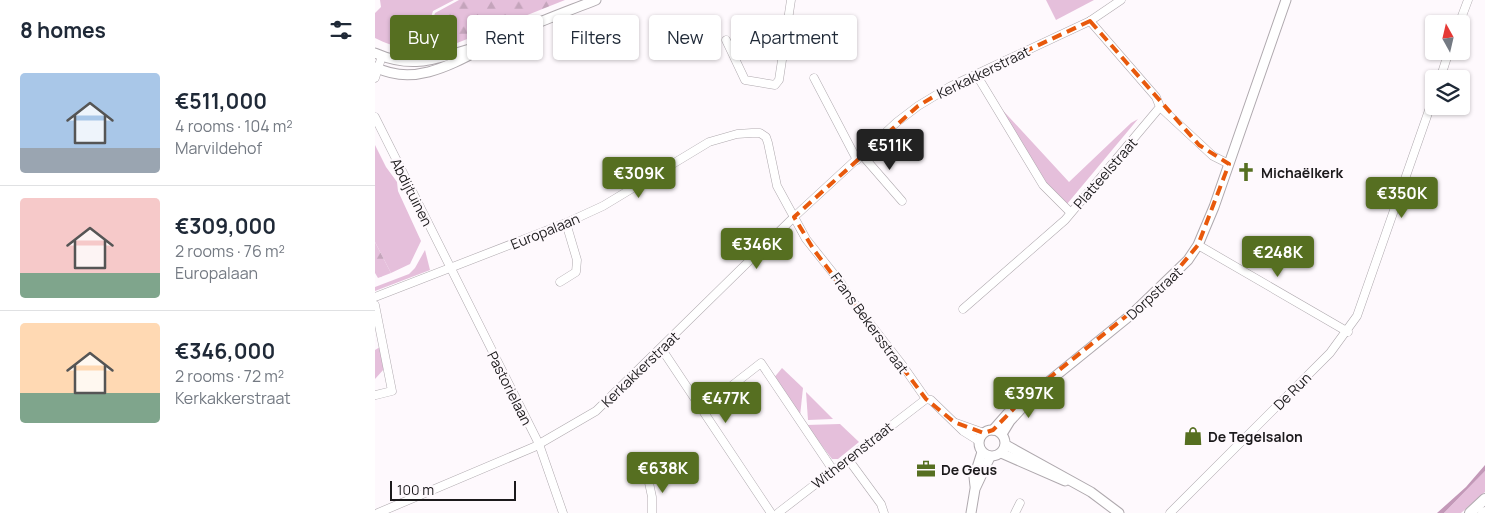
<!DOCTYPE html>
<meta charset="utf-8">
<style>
:root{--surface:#fff;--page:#f6f6f7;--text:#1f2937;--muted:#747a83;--line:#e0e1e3;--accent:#566f21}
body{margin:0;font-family:Manrope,sans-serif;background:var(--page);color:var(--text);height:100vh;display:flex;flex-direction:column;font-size:19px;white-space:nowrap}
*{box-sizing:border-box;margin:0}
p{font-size:16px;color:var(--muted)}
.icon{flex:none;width:28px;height:28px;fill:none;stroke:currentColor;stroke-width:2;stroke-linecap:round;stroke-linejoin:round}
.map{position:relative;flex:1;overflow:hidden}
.drawer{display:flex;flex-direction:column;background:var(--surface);width:375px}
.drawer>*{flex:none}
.guide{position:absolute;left:15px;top:15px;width:475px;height:45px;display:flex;gap:10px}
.needle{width:32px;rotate:352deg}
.controls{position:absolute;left:1050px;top:15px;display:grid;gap:10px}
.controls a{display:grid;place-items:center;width:45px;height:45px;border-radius:5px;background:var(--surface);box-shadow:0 1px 4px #0004;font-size:25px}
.scale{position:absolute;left:15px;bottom:12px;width:126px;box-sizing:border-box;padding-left:5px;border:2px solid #1c1a1c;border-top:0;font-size:14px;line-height:18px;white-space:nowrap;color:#1c1a1c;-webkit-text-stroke:4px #fef9fd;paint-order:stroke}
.price{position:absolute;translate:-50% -42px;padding:0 11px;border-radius:5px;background:var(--accent);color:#fff;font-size:16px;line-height:32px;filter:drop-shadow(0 1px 2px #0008)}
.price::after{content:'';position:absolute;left:50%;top:30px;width:15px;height:11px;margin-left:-8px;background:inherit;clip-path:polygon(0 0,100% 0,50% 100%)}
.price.active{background:#222;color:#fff}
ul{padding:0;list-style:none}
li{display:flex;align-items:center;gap:15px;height:125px;padding:0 20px}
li+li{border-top:1px solid var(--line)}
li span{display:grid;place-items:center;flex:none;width:140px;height:100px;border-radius:5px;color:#555}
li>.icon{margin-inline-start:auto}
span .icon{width:60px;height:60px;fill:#fffc;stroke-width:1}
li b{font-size:21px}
h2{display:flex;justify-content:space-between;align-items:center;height:60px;padding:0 20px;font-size:21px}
.pill{padding:0 18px;border-radius:5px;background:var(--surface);box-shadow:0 1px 4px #0004;font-size:18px;line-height:45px}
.pill.active{background:var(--accent);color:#fff}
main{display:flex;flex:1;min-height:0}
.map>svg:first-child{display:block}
.green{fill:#e5bfdb}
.forest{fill:url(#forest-firs)}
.water{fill:#c398b8}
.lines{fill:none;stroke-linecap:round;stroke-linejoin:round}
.minor-casing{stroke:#afa9ae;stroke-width:9}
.tertiary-casing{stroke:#afa9ae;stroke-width:11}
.secondary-casing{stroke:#afa9ae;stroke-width:12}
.minor{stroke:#fff;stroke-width:8}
.tertiary{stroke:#fff;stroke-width:9}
.secondary{stroke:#fff;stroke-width:10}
.marked{fill:none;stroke:#e8590c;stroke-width:4;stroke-dasharray:10 6;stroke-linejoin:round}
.labels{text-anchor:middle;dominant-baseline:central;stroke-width:4.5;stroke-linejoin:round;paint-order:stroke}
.street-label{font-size:14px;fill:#1c1a1c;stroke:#fef9fd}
.poi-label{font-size:14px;font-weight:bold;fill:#1c1a1c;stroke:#fef9fd;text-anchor:start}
</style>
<main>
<section class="drawer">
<h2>8 homes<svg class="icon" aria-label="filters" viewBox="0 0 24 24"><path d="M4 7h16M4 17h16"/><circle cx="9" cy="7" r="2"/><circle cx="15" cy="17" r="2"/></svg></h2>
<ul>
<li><span style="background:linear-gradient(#a9c7e8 75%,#9aa5b1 0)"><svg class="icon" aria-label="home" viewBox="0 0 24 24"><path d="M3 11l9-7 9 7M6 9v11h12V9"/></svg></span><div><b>€511,000</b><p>4 rooms · 104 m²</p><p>Marvildehof</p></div></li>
<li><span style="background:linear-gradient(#f6c9c9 75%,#7fa58c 0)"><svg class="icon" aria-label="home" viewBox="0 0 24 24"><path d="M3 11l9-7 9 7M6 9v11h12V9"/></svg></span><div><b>€309,000</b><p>2 rooms · 76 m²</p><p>Europalaan</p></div></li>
<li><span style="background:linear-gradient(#ffd9b3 70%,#7fa58c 0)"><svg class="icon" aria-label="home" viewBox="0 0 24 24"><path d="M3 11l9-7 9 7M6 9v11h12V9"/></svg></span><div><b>€346,000</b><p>2 rooms · 72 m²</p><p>Kerkakkerstraat</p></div></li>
</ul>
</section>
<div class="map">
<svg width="1110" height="513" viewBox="0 0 1110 513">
<defs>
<pattern id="forest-firs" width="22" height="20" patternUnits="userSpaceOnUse" patternTransform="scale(1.25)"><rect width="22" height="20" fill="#e5bfdb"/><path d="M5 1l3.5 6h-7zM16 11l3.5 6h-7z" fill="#c4a4bb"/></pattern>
</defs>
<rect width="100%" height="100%" fill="#fef9fd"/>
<g class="green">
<path d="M5,0H79L58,11L51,32L44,36L47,42C31,51 16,46 0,38V13L6,7Z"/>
<path d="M671,0H719L681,20Z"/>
<path d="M57,40L67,49L52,52L28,51L39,49Z"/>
<path d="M622,104L694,182L756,123L763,119L692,204L675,189Z"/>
<path d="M0,145L11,167L22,182L23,191L46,241L35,264L16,273L0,242Z"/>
<path d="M50,250L55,270L0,291V287L34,274L40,268Z"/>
<path d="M5,347L9,369L0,379V350Z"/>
<path d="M407,368L428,388L425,416L398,379Z"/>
<path d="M431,392L458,419L433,420Z"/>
<path d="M465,424L484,442L463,459H457L431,425Z"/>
<path d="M1110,471V492L1086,513H1069Z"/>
</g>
<g class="forest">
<path d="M84,0H190L67,49L54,33L60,13Z"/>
<path d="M0,242L16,273L3,278L0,273Z"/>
</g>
<path class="water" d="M1110,465V471L1069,513H1062L1091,487Z"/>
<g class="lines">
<g class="minor-casing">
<g id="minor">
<path d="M1084,24L1093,0"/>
<path d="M351,40L370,80L400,85L404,80L416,0"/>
<path d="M601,74L668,185L695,212"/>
<path d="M0,78L7,56"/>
<path d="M439,78L482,160"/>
<path d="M1065,79L1074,51"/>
<path d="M785,107L838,156L854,164"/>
<path d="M0,117L164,444L188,513"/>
<path d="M487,155L527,201"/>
<path d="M823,245L973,332"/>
<path d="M185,282L201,272L202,260L191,223"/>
<path d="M0,297L191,223L228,206L334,142L362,134L377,133H385L391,137L393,143L402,186L431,239L466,283L475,298L528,366L551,399L556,400L588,431L604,441"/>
<path d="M0,305L17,391L1,395"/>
<path d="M588,309L690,220L785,107L781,97L715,21"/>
<path d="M286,348L396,513"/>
<path d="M327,409L386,363L458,470"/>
<path d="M581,423L609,433"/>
<path d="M473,459L506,504L509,513"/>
<path d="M273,478L277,497V513"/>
<path d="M3,513L159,447L221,411L419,217L522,122L543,106L576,86L715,21L746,0"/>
<path d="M403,513L551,399"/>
<path d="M640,513L645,503"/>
<path d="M795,513L955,353L982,316L1059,96"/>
</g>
</g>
<g class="tertiary-casing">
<g id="tertiary">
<path d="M0,53C43,72 69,55 109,45"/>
<path d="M0,67C43,89 85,59 122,41C154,25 188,13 221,0"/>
<circle cx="617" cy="443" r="13"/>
<path d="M618,430L633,413L662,391L757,314L813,260L823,245L839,207L911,0"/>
<path d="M627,434L635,421L659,395"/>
<path d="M631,445L716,492L744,513"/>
<path d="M626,453L690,481"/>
<path d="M600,486L599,477L607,452"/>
<path d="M596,513L600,489L615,457"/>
</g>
</g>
<g class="secondary-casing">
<g id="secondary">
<path d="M1095,513L1110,499"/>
<path d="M1108,513L1110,512"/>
</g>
</g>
<use href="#minor" class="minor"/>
<use href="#tertiary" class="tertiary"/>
<use href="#secondary" class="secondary"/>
</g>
<path class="marked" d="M715,21L824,145L854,164L823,245L790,285L648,399L618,430L609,433L579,422L551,399L439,250L419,217L543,106L576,86Z"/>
<defs>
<g id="church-bare" transform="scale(1.5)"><path d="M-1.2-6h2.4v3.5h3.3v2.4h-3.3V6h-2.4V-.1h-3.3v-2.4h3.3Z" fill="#566f21" stroke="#fef9fd" stroke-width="2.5" paint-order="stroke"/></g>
<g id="shop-bare" transform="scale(1.5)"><path d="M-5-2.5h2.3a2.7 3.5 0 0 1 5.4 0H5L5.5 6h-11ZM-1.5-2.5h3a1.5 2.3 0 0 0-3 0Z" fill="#566f21" stroke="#fef9fd" stroke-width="2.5" paint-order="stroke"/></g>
<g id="office-bare" transform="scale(1.5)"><path d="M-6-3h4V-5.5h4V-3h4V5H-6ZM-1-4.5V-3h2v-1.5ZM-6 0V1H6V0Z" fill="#566f21" stroke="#fef9fd" stroke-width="2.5" paint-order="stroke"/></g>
</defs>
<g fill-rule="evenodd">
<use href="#church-bare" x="871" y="172"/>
<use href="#shop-bare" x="818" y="436"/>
<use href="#office-bare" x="551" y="469"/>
</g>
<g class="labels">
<g class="street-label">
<text transform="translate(608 72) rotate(-26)">Kerkakkerstraat</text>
<text transform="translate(730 173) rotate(-49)">Platteelstraat</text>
<text transform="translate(37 192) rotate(63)">Abdijtuinen</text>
<text transform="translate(170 231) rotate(-22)">Europalaan</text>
<text transform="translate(779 293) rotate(-43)">Dorpstraat</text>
<text transform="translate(495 323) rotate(54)">Frans Bekersstraat</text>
<text transform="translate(265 369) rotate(-44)">Kerkakkerstraat</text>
<text transform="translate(135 388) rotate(63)">Pastorielaan</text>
<text transform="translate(917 391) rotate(-45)">De Run</text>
<text transform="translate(477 455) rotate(-38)">Witherenstraat</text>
</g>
<g class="poi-label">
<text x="886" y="172">Michaëlkerk</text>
<text x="833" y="436">De Tegelsalon</text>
<text x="566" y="469">De Geus</text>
</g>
</g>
</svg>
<div class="controls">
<a><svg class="needle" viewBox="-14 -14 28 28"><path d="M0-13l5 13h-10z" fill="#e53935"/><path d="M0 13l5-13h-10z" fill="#747a83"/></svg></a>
<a><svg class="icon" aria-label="layers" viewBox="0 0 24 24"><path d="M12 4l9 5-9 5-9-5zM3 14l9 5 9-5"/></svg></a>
</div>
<div class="scale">100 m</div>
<b class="price active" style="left:515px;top:171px">€511K</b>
<b class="price" style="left:264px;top:199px">€309K</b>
<b class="price" style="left:1027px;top:219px">€350K</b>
<b class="price" style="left:382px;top:270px">€346K</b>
<b class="price" style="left:903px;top:278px">€248K</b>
<b class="price" style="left:654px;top:419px">€397K</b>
<b class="price" style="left:351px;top:424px">€477K</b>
<b class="price" style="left:288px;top:494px">€638K</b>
<div class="guide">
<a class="pill active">Buy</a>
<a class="pill">Rent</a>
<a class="pill">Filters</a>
<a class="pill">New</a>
<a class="pill">Apartment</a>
</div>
</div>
</main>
